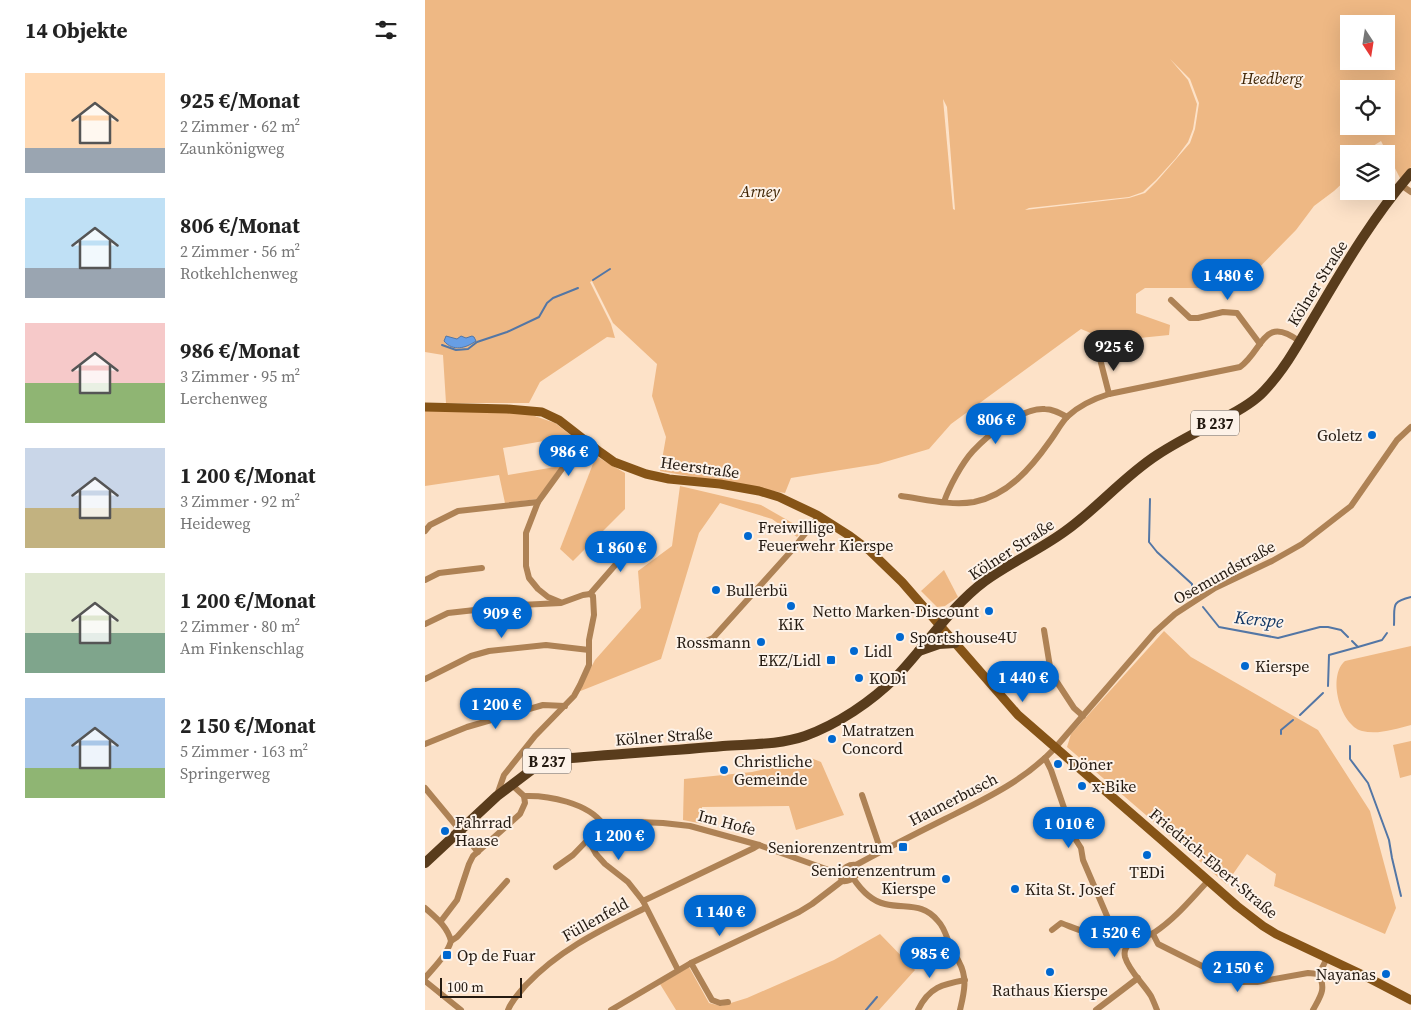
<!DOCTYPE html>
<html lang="de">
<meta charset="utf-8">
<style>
:root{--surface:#fff;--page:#f2f2f2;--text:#222;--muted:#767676;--accent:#0068d0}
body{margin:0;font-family:"Source Serif 4",serif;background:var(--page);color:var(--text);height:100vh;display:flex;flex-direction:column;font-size:19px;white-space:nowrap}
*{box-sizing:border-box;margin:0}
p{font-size:16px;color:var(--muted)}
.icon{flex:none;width:28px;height:28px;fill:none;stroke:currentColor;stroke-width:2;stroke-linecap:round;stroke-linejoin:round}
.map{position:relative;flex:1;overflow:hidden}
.side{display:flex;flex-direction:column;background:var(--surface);width:425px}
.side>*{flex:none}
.needle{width:32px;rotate:168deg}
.tools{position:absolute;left:915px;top:15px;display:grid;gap:10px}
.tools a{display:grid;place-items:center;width:55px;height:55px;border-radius:0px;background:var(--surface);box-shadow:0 5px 20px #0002;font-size:25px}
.scale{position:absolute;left:15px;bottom:12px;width:82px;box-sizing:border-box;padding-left:5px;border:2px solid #241a11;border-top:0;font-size:14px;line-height:18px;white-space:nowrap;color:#241a11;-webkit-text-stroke:4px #fdf2e8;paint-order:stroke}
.price{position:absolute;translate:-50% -42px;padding:0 11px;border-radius:18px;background:var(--accent);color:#fff;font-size:16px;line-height:32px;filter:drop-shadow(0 1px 2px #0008)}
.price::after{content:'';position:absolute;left:50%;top:30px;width:15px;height:11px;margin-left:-8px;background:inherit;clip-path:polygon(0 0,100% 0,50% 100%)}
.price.selected{background:#222;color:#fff}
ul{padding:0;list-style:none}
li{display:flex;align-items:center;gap:15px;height:125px;padding:0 25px}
li span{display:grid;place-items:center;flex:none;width:140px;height:100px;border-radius:0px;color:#555}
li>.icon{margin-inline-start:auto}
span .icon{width:60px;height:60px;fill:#fffc;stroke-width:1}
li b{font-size:21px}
h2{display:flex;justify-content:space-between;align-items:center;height:60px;padding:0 25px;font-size:21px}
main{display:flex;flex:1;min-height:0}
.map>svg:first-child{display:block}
.green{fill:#eeb884;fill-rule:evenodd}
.water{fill:#679ee5;stroke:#5376a5}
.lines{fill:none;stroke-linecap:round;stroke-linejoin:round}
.stream{stroke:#5376a5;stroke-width:2}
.minor{stroke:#ae8255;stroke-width:6}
.secondary{stroke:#865417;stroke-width:9}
.primary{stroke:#593c1c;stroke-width:10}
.poi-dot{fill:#0068d0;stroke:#fdf2e8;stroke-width:2}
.labels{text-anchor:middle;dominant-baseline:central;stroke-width:4;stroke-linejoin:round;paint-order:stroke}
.shield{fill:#fdf2e8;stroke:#655b52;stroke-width:1}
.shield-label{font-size:15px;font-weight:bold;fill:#241a11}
.park-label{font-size:16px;font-style:italic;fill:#3f2404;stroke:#fdf2e8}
.street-label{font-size:16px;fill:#241a11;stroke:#fdf2e8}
.poi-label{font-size:16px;fill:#241a11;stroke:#fdf2e8;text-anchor:start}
.water-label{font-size:18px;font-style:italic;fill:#103562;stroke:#fdf2e8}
</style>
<main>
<section class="side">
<h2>14 Objekte<svg class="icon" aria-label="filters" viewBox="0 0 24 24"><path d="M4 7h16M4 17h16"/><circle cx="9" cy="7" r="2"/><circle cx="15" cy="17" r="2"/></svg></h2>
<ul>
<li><span style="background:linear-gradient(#ffd9b3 75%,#9aa5b1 0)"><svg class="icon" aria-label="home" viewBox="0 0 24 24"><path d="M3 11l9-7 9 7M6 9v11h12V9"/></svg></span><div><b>925 €/Monat</b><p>2 Zimmer · 62 m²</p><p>Zaunkönigweg</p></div></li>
<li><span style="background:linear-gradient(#bfe0f5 70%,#9aa5b1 0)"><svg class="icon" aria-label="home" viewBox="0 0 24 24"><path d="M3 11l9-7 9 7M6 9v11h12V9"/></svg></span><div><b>806 €/Monat</b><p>2 Zimmer · 56 m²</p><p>Rotkehlchenweg</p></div></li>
<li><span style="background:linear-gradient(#f6c9c9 60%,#8fb573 0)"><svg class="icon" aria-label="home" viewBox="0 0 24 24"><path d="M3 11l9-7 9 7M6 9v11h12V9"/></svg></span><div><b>986 €/Monat</b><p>3 Zimmer · 95 m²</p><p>Lerchenweg</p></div></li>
<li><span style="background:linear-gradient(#c9d6e8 60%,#c2b280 0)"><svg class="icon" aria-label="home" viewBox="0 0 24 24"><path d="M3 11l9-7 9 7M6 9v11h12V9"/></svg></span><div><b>1 200 €/Monat</b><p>3 Zimmer · 92 m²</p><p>Heideweg</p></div></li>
<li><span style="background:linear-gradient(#dfe7d0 60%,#7fa58c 0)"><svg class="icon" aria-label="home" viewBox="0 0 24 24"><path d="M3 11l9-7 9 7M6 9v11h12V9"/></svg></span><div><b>1 200 €/Monat</b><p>2 Zimmer · 80 m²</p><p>Am Finkenschlag</p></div></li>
<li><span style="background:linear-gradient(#a9c7e8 70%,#8fb573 0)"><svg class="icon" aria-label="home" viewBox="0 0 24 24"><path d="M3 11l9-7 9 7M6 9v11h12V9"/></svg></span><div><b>2 150 €/Monat</b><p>5 Zimmer · 163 m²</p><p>Springerweg</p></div></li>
</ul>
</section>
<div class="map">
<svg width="986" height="1010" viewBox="0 0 986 1010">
<rect width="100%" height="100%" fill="#fde2c8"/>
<g class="green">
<path d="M0,0H986V167L976,180L956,141L935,154H924V175L922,179L909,191L889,206L871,230L814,288H720L711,294V313L745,325L744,335L685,341L656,329L526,424L504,449L453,464L366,478L360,493L235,471L241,437L227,396L232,364L188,323L167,281L165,282L186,324L190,338L182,337L115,382L104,403H21L18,355L0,352ZM924,24H961V61H924ZM745,59L765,79L774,103L770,129L765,143L732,181L720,193L704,198L600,210L604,208L704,197L718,192L731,180L751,158L763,142L768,129L772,104L763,80ZM924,89H961V126H924ZM518,99L522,107L530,210L528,209Z"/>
<path d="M0,410L101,413L130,423L147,436L78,448L83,475L136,466L112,499L80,503L74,475L0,486Z"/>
<path d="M171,456L200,473V509L148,561L135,549Z"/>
<path d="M255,486L336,505L378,529L372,537L347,519L295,503L274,533L236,659L153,692L170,660L216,608L213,571L247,546Z"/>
<path d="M519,570L533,597L520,606L512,607L496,591Z"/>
<path d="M739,631L766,657L893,730L945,811L971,908L960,934L849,886L851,874L822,854L801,884L642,747L646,734Z"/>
<path d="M986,646V725C970,729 953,735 937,731C915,725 902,676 920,661Z"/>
<path d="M986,741V775L975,778L968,745Z"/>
<path d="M386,758L396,762L419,815L371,830L364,806L277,807L278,824L258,820L259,779L327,772Z"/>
<path d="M455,934L490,970L454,1010H251L235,984L264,967L284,1003L296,1006L322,998L409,960Z"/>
</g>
<path class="water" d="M21,336L32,339L36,336L41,338L47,336L49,337L51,341C41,348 28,352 19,341Z"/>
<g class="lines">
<g class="stream">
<path d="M168,280L185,269"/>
<path d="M17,345L31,350L43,349L52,342L82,332L114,317L122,303L128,298L153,288"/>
<path d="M725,499L724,542L732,552L767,584V591"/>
<path d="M778,607L794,627L853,638L895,627H903L916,630L923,637"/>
<path d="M969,625C970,606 965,602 986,597"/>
<path d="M927,641L933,647L957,640L962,633"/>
<path d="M903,686L904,655L933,647"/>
<path d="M875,715L898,693"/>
<path d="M856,734V730L868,720"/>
<path d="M925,746V759L943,783L964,840L967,858L976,896"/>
<path d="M441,1010L452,997"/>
</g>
<g class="minor">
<path d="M976,185L986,192"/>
<path d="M746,300L765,318H773L798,312L812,313L835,344"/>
<path d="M674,355L684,394"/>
<path d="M476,496C499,499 526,506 549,502C583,495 606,468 625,441C631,433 636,423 643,416C655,405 668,399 684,394L815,367C838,351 838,314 874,341"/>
<path d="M519,502C524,487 537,463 548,451C563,435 597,407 620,409C628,409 635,413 642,417"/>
<path d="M0,531L5,525L33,511L113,502"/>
<path d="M0,580L14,573L57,568"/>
<path d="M165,594L212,540"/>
<path d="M135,602L123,597L113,589L104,578L101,566V533L113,502L158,440"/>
<path d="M0,624L23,613L95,605L136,603L158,595L165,594L168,596L169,615L164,640V665L155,685L149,696L110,736L79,775L72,795"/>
<path d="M619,630L626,673L649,708L658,716"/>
<path d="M277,643L288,638L368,549L394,516"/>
<path d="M0,679L46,656L64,651L121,645L164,650"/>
<path d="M0,744L42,727L118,705L140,706"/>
<path d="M620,758L626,770L649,837L656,848L658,860L688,930"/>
<path d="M87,785L99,796"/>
<path d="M0,788L53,852"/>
<path d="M437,795L456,851"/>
<path d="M164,841L171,854L180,864L203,882L218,901"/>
<path d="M431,865C437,875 426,882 417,881L415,874C418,868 424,864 431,865C460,849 490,834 520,819C560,799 599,781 630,748L730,632L750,614L790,588L847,561L877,544L926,506L972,440L986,427"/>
<path d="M131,867L148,855L178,824"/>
<path d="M428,878C436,890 446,901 460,904C481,909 498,902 513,921C520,928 522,939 526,948C529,953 532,957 534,962C543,978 539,993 535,1010"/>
<path d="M0,908C11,918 22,926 26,941"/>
<path d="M16,921L32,900L44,864L48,856L95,814L100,803L99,796C123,795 163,803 178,824L214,822L238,823L265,826L334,845L415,874"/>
<path d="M627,930L636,923C647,927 659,933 670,934C687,936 693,918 707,942"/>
<path d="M728,934L733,944L803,979L816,982H832L883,973L894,974L902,958"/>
<path d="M266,963L287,1000L295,1003L303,1002"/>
<path d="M253,970L218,901L329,848L334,845"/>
<path d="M0,978C9,967 22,955 26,941L32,937L82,881"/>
<path d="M0,981L36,1010"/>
<path d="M83,1010C87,1000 94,993 101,985C135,949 176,930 220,908"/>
<path d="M186,1010L266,963L374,912L387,904L417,881"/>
<path d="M493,1010C504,987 518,984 540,980"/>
<path d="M671,1010L713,978"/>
<path d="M732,1010C730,1005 728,1000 726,996C718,983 704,971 700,957C696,940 720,939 730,932C750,919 766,899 783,881"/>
<path d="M888,1010C896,995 901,990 894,974"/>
</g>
<path class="secondary" d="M0,407L82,409L117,412L134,420L175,452L189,462L221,474L244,479L295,484L334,491L354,497L392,515L425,536L445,551L477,582L593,715L738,841L812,906L838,926L851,934L938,975L986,1000"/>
<g class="primary">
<path d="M494,651L514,644L530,643"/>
<path d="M0,863L72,796L109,768L122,762L135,759C189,754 244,751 298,746C325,744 354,745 380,736C413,724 446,702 471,677C501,646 525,607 560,581C585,563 614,550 639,532C672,509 698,477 732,455C753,441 776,430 799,418C813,411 828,403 839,391C862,367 877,337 894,309C921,263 951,213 986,173"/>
</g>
</g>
<g class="poi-dot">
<circle cx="947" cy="435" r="5"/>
<circle cx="323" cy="536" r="5"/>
<circle cx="291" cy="590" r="5"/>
<circle cx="366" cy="606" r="5"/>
<circle cx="564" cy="611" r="5"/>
<circle cx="475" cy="637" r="5"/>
<circle cx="336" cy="642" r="5"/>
<circle cx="429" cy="651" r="5"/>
<rect x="401" y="655" width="10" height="10" rx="2.5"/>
<circle cx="820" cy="666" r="5"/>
<circle cx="434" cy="678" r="5"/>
<circle cx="407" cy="739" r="5"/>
<circle cx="633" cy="764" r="5"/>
<circle cx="299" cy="770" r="5"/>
<circle cx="657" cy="786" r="5"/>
<circle cx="20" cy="831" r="5"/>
<rect x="473" y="842" width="10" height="10" rx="2.5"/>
<circle cx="722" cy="855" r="5"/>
<circle cx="521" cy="879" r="5"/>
<circle cx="590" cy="889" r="5"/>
<rect x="17" y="950" width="10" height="10" rx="2.5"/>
<circle cx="625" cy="972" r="5"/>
<circle cx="961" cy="974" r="5"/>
</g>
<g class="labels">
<g class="shield">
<rect x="766" y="410.5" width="48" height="25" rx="4"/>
<rect x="98" y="748.5" width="48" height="25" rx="4"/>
</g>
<g class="shield-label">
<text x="790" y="423">B 237</text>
<text x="122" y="761">B 237</text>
</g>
<g class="park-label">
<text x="847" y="78">Heedberg</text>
<text x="335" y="191">Arney</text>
</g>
<g class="street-label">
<text transform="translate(892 283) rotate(-58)">Kölner Straße</text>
<text transform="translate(275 467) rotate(8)">Heerstraße</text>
<text transform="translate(586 549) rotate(-33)">Kölner Straße</text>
<text transform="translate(799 572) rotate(-29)">Osemundstraße</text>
<text transform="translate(239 736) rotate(-4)">Kölner Straße</text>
<text transform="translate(528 799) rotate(-27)">Haunerbusch</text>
<text transform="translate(302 822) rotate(15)">Im Hofe</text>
<text transform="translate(789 863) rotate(40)">Friedrich-Ebert-Straße</text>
<text transform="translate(170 919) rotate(-29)">Füllenfeld</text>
</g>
<g class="poi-label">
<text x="937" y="435" text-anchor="end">Goletz</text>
<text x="333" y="527">Freiwillige<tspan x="333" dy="18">Feuerwehr Kierspe</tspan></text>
<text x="301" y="590">Bullerbü</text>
<text x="554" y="611" text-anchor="end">Netto Marken-Discount</text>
<text x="366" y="624" text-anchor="middle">KiK</text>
<text x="485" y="637">Sportshouse4U</text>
<text x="326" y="642" text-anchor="end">Rossmann</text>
<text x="439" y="651">Lidl</text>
<text x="396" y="660" text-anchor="end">EKZ/Lidl</text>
<text x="830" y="666">Kierspe</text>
<text x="444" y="678">KODi</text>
<text x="417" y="730">Matratzen<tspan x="417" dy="18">Concord</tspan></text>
<text x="309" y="761">Christliche<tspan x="309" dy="18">Gemeinde</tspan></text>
<text x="643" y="764">Döner</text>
<text x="667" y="786">x-Bike</text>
<text x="30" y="822">Fahrrad<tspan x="30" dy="18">Haase</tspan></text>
<text x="468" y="847" text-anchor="end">Seniorenzentrum</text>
<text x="511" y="870" text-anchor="end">Seniorenzentrum<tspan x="511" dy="18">Kierspe</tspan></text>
<text x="722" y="872" text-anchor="middle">TEDi</text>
<text x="600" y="889">Kita St. Josef</text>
<text x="32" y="955">Op de Fuar</text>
<text x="951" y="974" text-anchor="end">Nayanas</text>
<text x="625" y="990" text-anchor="middle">Rathaus Kierspe</text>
</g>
<g class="water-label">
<text transform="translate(834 619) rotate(6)">Kerspe</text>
</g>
</g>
</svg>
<div class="tools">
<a><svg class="needle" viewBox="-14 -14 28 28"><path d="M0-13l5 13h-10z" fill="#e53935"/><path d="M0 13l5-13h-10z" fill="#767676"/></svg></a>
<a><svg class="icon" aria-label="locate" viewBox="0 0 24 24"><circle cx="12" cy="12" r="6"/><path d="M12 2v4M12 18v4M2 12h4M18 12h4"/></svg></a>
<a><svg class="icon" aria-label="layers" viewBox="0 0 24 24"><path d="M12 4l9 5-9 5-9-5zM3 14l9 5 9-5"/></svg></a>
</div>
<div class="scale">100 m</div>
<b class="price" style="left:803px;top:301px">1 480 €</b>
<b class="price selected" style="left:689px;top:372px">925 €</b>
<b class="price" style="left:571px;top:445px">806 €</b>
<b class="price" style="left:144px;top:477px">986 €</b>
<b class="price" style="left:196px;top:573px">1 860 €</b>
<b class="price" style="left:77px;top:639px">909 €</b>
<b class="price" style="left:598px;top:703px">1 440 €</b>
<b class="price" style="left:71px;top:730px">1 200 €</b>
<b class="price" style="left:644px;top:849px">1 010 €</b>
<b class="price" style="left:194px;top:861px">1 200 €</b>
<b class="price" style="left:295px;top:937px">1 140 €</b>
<b class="price" style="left:690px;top:958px">1 520 €</b>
<b class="price" style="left:505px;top:979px">985 €</b>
<b class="price" style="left:813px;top:993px">2 150 €</b>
</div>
</main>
